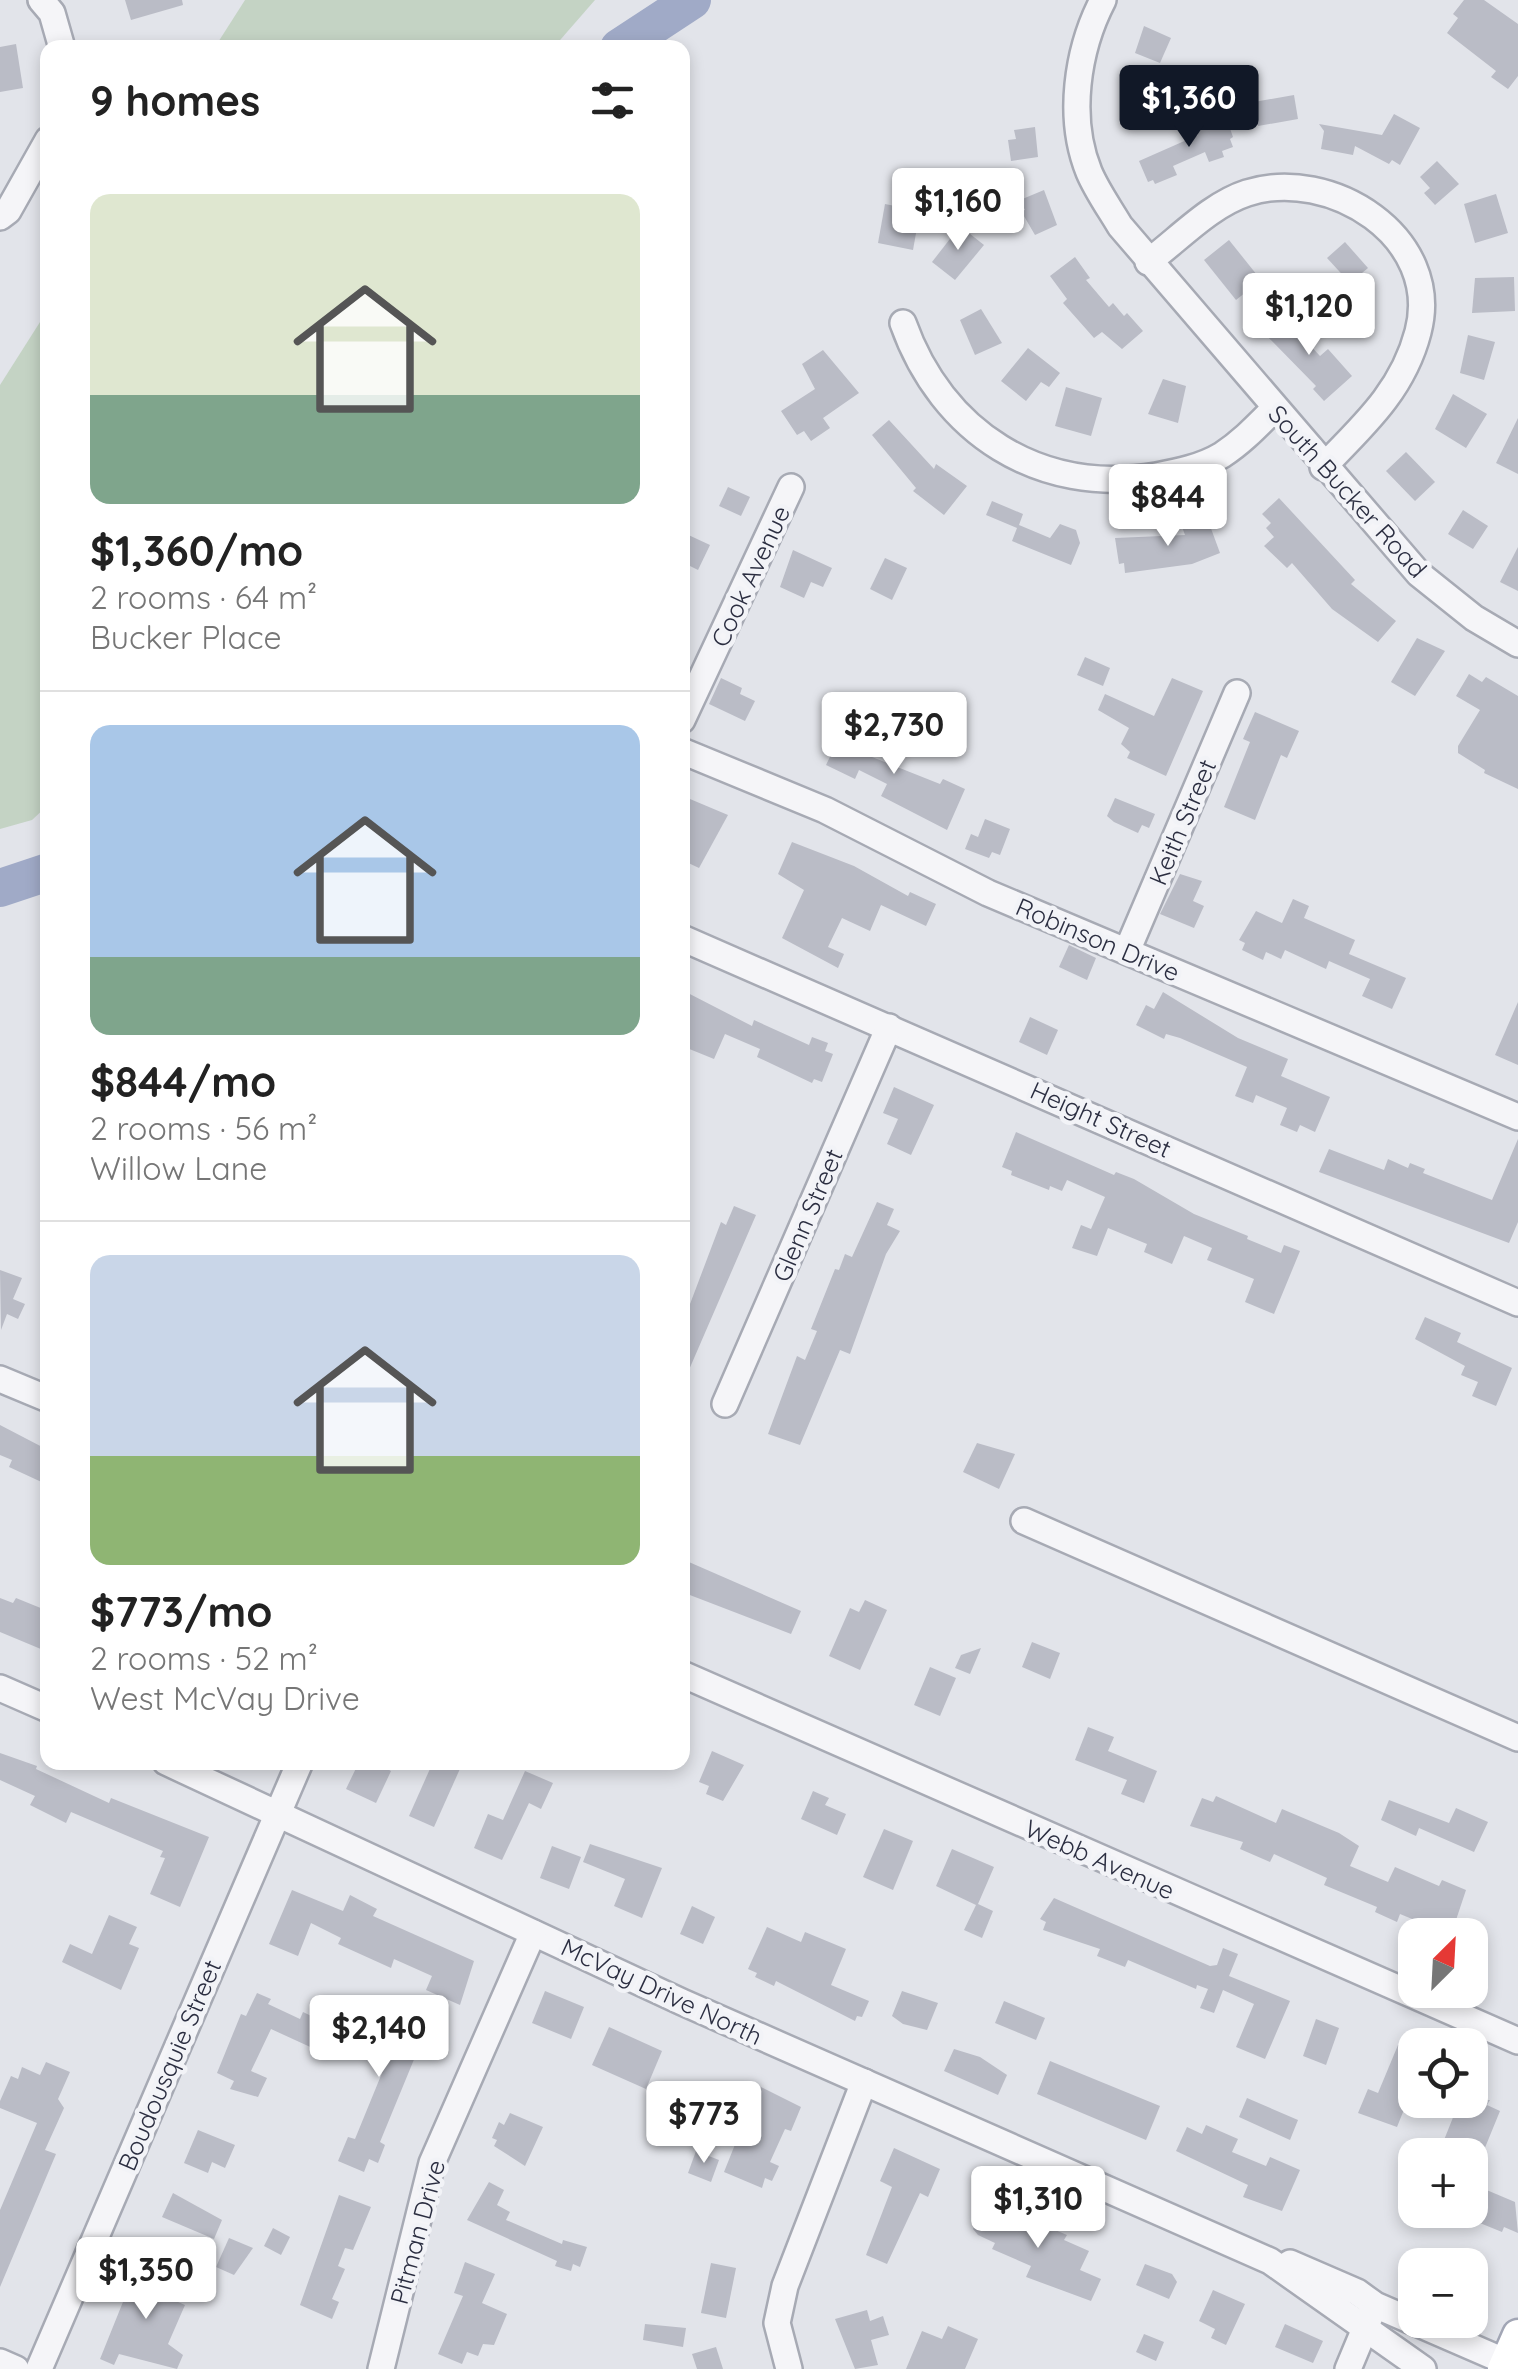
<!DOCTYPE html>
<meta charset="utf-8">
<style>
:root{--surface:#fff;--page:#f6f6f6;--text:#222;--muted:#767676;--line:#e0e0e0;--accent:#111827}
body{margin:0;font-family:Quicksand,sans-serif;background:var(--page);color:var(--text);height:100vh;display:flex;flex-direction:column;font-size:38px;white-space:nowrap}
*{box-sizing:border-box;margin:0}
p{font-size:32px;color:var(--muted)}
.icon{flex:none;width:55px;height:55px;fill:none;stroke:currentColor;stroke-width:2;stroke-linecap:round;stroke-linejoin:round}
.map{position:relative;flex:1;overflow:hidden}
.side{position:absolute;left:40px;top:40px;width:650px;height:1730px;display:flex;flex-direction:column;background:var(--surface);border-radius:20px;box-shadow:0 5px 15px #0003}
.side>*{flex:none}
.needle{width:65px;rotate:24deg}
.buttons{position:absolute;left:1398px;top:1918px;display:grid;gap:20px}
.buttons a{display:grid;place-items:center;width:90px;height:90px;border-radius:20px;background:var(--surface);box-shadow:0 5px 15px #0003;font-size:50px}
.price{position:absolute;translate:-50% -85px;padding:0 22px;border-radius:10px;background:#fff;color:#222;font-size:32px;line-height:65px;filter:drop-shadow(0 2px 5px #0008)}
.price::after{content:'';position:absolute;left:50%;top:60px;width:30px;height:22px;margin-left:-15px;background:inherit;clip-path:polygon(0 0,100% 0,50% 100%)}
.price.selected{background:var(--accent);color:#fff}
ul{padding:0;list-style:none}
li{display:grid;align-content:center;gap:20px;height:530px;padding:0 50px}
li+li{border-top:2px solid var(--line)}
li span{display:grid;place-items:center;height:310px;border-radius:20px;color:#555}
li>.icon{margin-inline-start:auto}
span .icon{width:180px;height:180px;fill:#fffc;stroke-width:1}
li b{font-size:42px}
h2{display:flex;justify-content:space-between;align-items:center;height:120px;padding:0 50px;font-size:42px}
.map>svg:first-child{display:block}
.green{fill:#c4d3c4}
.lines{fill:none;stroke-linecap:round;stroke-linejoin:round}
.river{stroke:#a0aac7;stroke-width:38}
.building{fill:#babcc6}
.minor-casing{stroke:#a7aab4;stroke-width:30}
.major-casing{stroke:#a2a6b5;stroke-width:35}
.minor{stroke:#f5f5f8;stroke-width:25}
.major{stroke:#fff;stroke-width:30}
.labels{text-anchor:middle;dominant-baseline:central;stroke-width:9;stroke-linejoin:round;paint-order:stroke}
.street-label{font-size:25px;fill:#2b2e41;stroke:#f2f3f7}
</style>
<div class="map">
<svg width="1518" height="2369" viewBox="0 0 1518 2369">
<rect width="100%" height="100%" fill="#e2e4ea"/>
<g class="green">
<path d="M245,0H595L554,47H215Z"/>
<path d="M47,311V806L32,820L0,829V385Z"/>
</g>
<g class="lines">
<g class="river">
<path d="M619,48L692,0"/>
<path d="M0,888L48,872"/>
</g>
</g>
<g class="building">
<path d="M125,0H182L183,5L131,20Z"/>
<path d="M1464,0H1484L1518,24V76L1508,89L1491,77L1496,71L1447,33L1458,18L1453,14Z"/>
<path d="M1144,26L1171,38L1160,63L1135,53Z"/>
<path d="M16,44L23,88L0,92V47Z"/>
<path d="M1294,95L1298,119L1258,126L1254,102Z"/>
<path d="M1394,114L1420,128L1400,165L1392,160L1389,164L1355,146L1353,155L1321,149L1324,131L1319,124L1382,135Z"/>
<path d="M1209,116L1213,125L1227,120L1233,137L1230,139L1233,147L1222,151L1224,157L1209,162L1205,152L1173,166L1177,175L1155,184L1153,180L1148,182L1139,161L1198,135L1193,122Z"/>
<path d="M1035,127L1038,157L1011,161L1008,140L1016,139L1014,130Z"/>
<path d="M1437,161L1459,184L1435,205L1424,193L1430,188L1420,177Z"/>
<path d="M930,176L953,191L940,210L917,195Z"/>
<path d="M1044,190L1057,225L1035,235L1021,211L1025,210L1020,200Z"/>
<path d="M1496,194L1508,233L1475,243L1464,204Z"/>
<path d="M885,204L920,211L913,250L878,243Z"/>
<path d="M960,226L984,245L955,280L932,262Z"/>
<path d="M1229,240L1261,280L1236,300L1204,260Z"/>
<path d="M1345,242L1368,268L1350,283L1327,258Z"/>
<path d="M1075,257L1090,278L1086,280L1109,307L1113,303L1124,316L1127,313L1143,331L1122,349L1102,332L1094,338L1063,303L1067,299L1050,276Z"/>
<path d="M1514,277L1515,311L1472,313L1475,278Z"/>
<path d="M981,309L1002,343L975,355L960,320Z"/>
<path d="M1280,313L1320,356L1328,349L1352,376L1324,401L1313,389L1316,386L1264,333Z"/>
<path d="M1468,335L1495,342L1484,380L1460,373Z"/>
<path d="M1028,348L1060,373L1049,387L1041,382L1026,401L1001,381Z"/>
<path d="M823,350L859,393L823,418L830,428L811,441L804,431L797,435L781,411L815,389L802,364Z"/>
<path d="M1163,379L1186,386L1178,423L1148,414Z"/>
<path d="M1066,387L1102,398L1091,436L1055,426Z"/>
<path d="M1453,394L1487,414L1466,448L1435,429Z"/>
<path d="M1518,418V474L1496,463Z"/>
<path d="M889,420L934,469L936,464L967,486L944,515L913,491L916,488L872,435Z"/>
<path d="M1406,452L1435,482L1415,501L1386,471Z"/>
<path d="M728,487L750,497L741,516L719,506Z"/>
<path d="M1279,498L1355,580L1351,584L1396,621L1378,642L1332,609L1292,563L1287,568L1264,546L1274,537L1266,528L1271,523L1262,514Z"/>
<path d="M992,501L1023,514L1019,525L1050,538L1060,524L1076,530L1080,543L1071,565L1012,541L1017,528L986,515Z"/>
<path d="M1463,510L1488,526L1473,549L1448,534Z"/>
<path d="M1200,518L1203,526L1209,523L1220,553L1192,564L1125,573L1124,563L1119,564L1115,538L1185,535L1181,524Z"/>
<path d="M682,532L710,545L698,570L682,562Z"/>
<path d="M1518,547V591L1500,582Z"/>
<path d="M793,550L832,568L823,587L811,582L804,598L780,587Z"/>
<path d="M885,558L907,568L892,600L870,589Z"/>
<path d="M1417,638L1445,651L1415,696L1391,682Z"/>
<path d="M1085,657L1110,668L1103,686L1077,675Z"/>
<path d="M1469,674L1482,682L1486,677L1518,696V789L1484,773L1485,770L1458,753V746L1480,710L1456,696Z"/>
<path d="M721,678L742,688L740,694L755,701L745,721L709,704Z"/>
<path d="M1172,678L1203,691L1166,776L1127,758L1130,752L1121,744L1129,728L1098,710L1105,694L1154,716Z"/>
<path d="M1255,712L1299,731L1287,758L1281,755L1255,820L1224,807L1250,742L1243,739Z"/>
<path d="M850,716L879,730L867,755L940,784L943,779L965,789L947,830L881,796L887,784L859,770L855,779L826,765Z"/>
<path d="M1115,798L1155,814L1149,828L1142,825L1138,833L1114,822L1107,816Z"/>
<path d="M690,799L728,815L699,868L682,860V816Z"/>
<path d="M985,819L1010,829L1000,855L992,852L989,858L965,849L971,834L978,837Z"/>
<path d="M792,842L854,866L908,896L910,892L936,904L926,926L881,905L870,931L842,918L828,947L844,954L838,968L782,938L804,890L778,874Z"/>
<path d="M1180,874L1202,881L1193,901L1204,906L1194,928L1160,914Z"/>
<path d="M1293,899L1309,906L1304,918L1355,940L1349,954L1406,978L1392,1009L1362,996L1370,979L1329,961L1326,969L1285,950L1281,959L1266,952L1263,960L1242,950L1245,943L1239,940L1256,911L1282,923Z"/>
<path d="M1069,945L1096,958L1087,980L1059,967Z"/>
<path d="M682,990L752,1026L754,1020L809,1045L812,1037L828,1043L825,1051L833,1054L822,1082L814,1079L812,1083L757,1057L760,1049L725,1034L714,1059L682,1046Z"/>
<path d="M1163,992L1238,1038L1288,1059L1281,1076L1330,1097L1315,1132L1300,1125L1297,1132L1280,1125L1287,1108L1256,1095L1253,1103L1235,1096L1247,1067L1180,1038L1166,1034L1164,1039L1136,1025L1146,1005L1154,1009Z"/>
<path d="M1518,1002V1065L1495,1055Z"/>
<path d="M1030,1017L1058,1030L1047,1055L1019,1042Z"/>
<path d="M894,1087L934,1105L911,1155L887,1144L898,1119L883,1113Z"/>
<path d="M1016,1132L1114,1175L1116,1172L1134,1179L1194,1214L1248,1236L1247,1239L1281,1253L1284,1245L1300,1251L1274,1314L1245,1302L1254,1279L1207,1260L1212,1248L1184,1236L1172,1264L1144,1252L1147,1244L1108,1228L1097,1256L1072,1248L1081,1225L1091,1229L1105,1197L1067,1180L1062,1191L1050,1186L1049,1190L1011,1175L1012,1171L1002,1167Z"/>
<path d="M1518,1139V1222L1509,1243L1319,1172L1329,1149L1384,1170L1388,1159L1408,1168L1410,1163L1425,1169L1423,1173L1492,1200Z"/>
<path d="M877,1202L894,1209L887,1225L900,1231L886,1254L850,1354L840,1350L800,1445L768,1434L797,1356L805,1360L817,1331L811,1329L835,1269L839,1270L845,1254L852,1257Z"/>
<path d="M734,1206L756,1215L682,1386V1310L687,1312L721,1222L726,1225Z"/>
<path d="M0,1270L22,1278L13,1299L25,1304L18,1319L7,1314L1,1330Z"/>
<path d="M1425,1317L1461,1333L1457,1342L1512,1368L1496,1406L1472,1396L1478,1382L1461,1375L1465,1366L1415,1339Z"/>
<path d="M0,1425L48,1450V1485L9,1467L12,1460L0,1455Z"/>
<path d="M977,1443L1015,1454L999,1489L963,1472Z"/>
<path d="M682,1559L801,1611L791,1634L682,1592Z"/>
<path d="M0,1598L13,1603L16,1598L48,1611V1652L0,1632Z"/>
<path d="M865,1600L887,1610L860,1670L829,1656L850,1608L859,1612Z"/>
<path d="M1032,1642L1060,1653L1050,1679L1022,1667Z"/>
<path d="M981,1648L970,1674L955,1668L961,1655Z"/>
<path d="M930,1667L956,1678L940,1716L914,1705Z"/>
<path d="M1088,1727L1114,1737L1108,1751L1157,1771L1144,1803L1121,1794L1127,1780L1075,1760Z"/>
<path d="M712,1751L744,1765L723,1801L706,1794L709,1786L699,1782Z"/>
<path d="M0,1753L37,1766L36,1769L109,1803L111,1798L209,1837L180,1907L150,1894L165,1858L160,1857L163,1851L71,1812L66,1823L30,1805L35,1796L0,1780Z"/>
<path d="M359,1762H374L391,1771L376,1803L346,1789Z"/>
<path d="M433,1762H463L434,1827L409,1816Z"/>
<path d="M525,1771L553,1783L541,1809L529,1803L502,1860L474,1848L488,1814L503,1820Z"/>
<path d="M813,1791L829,1798L825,1805L846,1814L837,1835L801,1819Z"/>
<path d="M1216,1796L1276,1823L1282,1809L1339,1833L1359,1846L1350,1866L1388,1882L1395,1867L1439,1886L1442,1880L1466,1890L1451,1935L1400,1914L1397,1922L1375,1912L1377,1907L1324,1885L1327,1878L1274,1854L1270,1862L1240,1849L1243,1842L1190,1826L1202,1798L1213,1802Z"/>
<path d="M1389,1800L1449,1823L1456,1808L1488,1822L1474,1852L1419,1828L1416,1836L1381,1820Z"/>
<path d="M884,1829L913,1841L893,1890L863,1877Z"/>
<path d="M590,1844L662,1868L642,1918L614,1906L625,1879L583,1862Z"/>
<path d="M552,1846L581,1857L569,1889L540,1878Z"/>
<path d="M952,1849L994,1867L978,1904L993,1911L982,1938L964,1930L976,1905L936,1886Z"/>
<path d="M292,1890L343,1911L350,1895L377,1909L373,1916L474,1961L460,2005L426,1990L432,1976L394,1959L391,1968L338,1944L341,1938L311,1923L298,1956L269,1944Z"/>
<path d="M1054,1898L1210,1966L1217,1965L1223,1948L1238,1954L1229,1976L1290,2001L1265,2059L1236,2047L1254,2004L1223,1990L1214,2013L1200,2008L1208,1989L1197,1985L1196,1989L1128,1960L1125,1967L1097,1956L1100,1949L1043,1930L1046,1922L1040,1919Z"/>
<path d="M692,1906L715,1917L703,1944L680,1934Z"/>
<path d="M109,1915L137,1927L129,1944L139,1948L121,1990L62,1962L70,1944L92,1954Z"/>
<path d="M767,1927L801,1942L805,1932L846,1949L831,1985L869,2001L862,2017L857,2016L855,2021L776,1981L774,1986L755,1977L757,1973L748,1969Z"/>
<path d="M545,1991L584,2007L571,2039L532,2023Z"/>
<path d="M902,1991L938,2003L927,2030L903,2024L892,2016Z"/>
<path d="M257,1993L271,1999L268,2004L300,2019L303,2012L330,2025L319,2051L271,2029L251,2071L267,2078L258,2097L230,2089L234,2081L217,2073L241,2014L246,2016Z"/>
<path d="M1004,2001L1045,2018L1036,2040L995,2023Z"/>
<path d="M362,2002L398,2020L394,2028L422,2040L380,2142L385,2145L378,2163L369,2159L364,2172L338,2161L348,2137L355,2139L382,2073L377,2072L383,2059L343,2040Z"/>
<path d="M1316,2019L1339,2028L1326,2065L1303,2056Z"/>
<path d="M609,2027L662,2051L646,2089L592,2065Z"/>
<path d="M1398,2045L1415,2052V2082L1397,2127L1358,2113L1368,2089L1378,2093Z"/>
<path d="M954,2049L980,2057L1007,2075L998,2095L944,2071Z"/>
<path d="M1050,2061L1160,2106L1146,2140L1037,2094Z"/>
<path d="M46,2062L70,2072L58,2099L64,2108L45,2150L56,2154L0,2287V2210L37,2123L0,2108V2101L11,2076L18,2079L22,2067L40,2075Z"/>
<path d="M757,2085L801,2107L791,2131L785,2129L770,2162L779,2166L772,2181L765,2178L762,2188L724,2172L744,2122L719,2113L729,2087L752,2096Z"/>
<path d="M1247,2098L1298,2120L1290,2140L1239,2117Z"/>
<path d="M1460,2100H1490L1487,2105L1500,2111L1482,2155H1438Z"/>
<path d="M510,2113L543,2127L525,2166L494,2146L497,2140L492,2138L499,2122L504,2125Z"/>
<path d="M1206,2125L1238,2139L1232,2152L1266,2166L1270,2157L1300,2170L1282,2211L1243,2197L1248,2185L1176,2151L1187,2127L1202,2134Z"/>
<path d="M198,2130L235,2145L225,2168L212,2162L208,2173L184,2163Z"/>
<path d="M894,2148L940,2169L928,2197L920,2193L887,2264L866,2255L892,2187L880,2181Z"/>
<path d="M696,2151L719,2160L711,2182L688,2173Z"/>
<path d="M489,2182L504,2190L497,2205L510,2212L506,2220L562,2244L563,2240L587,2247L580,2267L573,2264L571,2271L555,2266L557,2261L467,2220Z"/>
<path d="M1470,2183L1515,2202L1518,2233L1504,2227L1502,2232L1470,2219Z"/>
<path d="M173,2193L222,2220L214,2239L162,2217Z"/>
<path d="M339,2195L371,2207L353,2250L345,2248L338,2266L345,2269L332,2299L339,2302L332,2319L300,2305Z"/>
<path d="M986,2200L1047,2231L1048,2227L1067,2235L1064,2240L1089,2251L1080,2270L1101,2279L1091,2301L1026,2277L1031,2266L992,2249L995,2243L978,2235L973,2229Z"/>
<path d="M273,2228L290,2237L281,2255L264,2246Z"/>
<path d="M229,2238L253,2248L234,2275L216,2267Z"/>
<path d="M465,2262L495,2274L482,2303L507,2314L494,2345L483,2344L478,2356L467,2352L462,2364L438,2354L463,2296L454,2293Z"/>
<path d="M711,2263L736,2268L726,2318L701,2313Z"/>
<path d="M150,2264L172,2274L162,2295L185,2305L168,2344L183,2355L177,2369L119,2354L114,2365L100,2359L129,2287L139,2271L146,2274Z"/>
<path d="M1145,2264L1172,2274L1177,2282L1169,2299L1136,2285Z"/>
<path d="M1213,2290L1245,2304L1226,2345L1211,2338L1215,2329L1199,2321Z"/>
<path d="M867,2310L870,2321L883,2316L889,2335L871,2340L878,2365L855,2369L835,2319Z"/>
<path d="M645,2324L686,2328L683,2347L643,2340Z"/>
<path d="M1285,2324L1323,2341L1313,2363L1275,2347Z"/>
<path d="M948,2326L978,2339L965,2369H906L922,2331L942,2339Z"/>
<path d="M1144,2334L1164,2342L1156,2361L1136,2352Z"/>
<path d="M716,2347L723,2369H697L692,2354Z"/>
</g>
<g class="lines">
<g class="minor-casing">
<g id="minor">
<path d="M41,0L52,13L62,48"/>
<path d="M1103,0C1077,50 1067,118 1089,172C1097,191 1110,209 1120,226L1419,574L1474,618L1518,644"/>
<path d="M0,217L8,211L48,140"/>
<path d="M1148,262C1179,239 1210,205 1247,193C1330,166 1443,237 1418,332C1403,390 1364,425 1323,467"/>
<path d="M903,323C942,433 1039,495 1156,476C1178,472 1202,467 1222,455C1242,442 1257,426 1274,409"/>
<path d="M682,720L791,487"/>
<path d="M682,751L825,810L988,893L1518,1117"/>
<path d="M682,938L1518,1303"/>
<path d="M1127,951L1237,693"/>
<path d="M0,1379L48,1399"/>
<path d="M725,1404L889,1027"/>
<path d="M1024,1521L1518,1738"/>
<path d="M682,1674L1518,2041"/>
<path d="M0,1688L48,1709"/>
<path d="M166,1762L682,2002L1270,2261L1423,2369"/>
<path d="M1290,2263L1357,2292L1375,2305L1518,2367"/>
<path d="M0,2362L16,2369"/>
<path d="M39,2369L300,1762"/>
<path d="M381,2369L432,2163L533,1933"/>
<path d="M789,2369L777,2323L785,2286L864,2082"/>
<path d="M1348,2369L1371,2314"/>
</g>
</g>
<g class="major-casing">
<path id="major" d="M1503,2369L1518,2335"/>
</g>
<use href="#minor" class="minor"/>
<use href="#major" class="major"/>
</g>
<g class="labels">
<g class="street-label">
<text transform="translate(1348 491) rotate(48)">South Bucker Road</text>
<text transform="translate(750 576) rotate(-65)">Cook Avenue</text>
<text transform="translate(1182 822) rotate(-67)">Keith Street</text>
<text transform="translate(1098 939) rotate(23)">Robinson Drive</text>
<text transform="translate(1101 1119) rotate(24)">Height Street</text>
<text transform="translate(807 1215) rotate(-67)">Glenn Street</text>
<text transform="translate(1100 1859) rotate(24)">Webb Avenue</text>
<text transform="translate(662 1991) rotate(25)">McVay Drive North</text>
<text transform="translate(169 2065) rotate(-67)">Boudousquie Street</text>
<text transform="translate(417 2232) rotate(-75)">Pitman Drive</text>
</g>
</g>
</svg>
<div class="buttons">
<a><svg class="needle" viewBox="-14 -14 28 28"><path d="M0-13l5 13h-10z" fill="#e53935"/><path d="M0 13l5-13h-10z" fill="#767676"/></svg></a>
<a><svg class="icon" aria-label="locate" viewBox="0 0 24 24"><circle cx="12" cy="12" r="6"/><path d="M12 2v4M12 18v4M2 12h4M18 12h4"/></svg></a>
<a>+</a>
<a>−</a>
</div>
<b class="price selected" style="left:1189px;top:150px">$1,360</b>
<b class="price" style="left:958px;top:253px">$1,160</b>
<b class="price" style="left:1309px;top:358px">$1,120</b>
<b class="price" style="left:1168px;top:549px">$844</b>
<b class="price" style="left:894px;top:777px">$2,730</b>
<b class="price" style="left:379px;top:2080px">$2,140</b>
<b class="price" style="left:704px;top:2166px">$773</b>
<b class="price" style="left:1038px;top:2251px">$1,310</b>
<b class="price" style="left:146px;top:2322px">$1,350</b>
<section class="side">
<h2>9 homes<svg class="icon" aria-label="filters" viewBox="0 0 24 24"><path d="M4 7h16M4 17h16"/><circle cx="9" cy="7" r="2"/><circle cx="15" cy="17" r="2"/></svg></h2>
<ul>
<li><span style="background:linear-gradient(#dfe7d0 65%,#7fa58c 0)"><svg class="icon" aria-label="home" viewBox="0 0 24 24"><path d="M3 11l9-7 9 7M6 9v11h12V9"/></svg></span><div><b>$1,360/mo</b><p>2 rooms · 64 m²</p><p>Bucker Place</p></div></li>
<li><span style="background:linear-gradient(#a9c7e8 75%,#7fa58c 0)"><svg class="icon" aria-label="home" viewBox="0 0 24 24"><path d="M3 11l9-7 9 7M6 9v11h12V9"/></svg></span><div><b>$844/mo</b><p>2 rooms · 56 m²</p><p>Willow Lane</p></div></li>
<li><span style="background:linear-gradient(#c9d6e8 65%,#8fb573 0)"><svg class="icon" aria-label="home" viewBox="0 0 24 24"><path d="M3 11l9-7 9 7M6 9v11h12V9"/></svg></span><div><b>$773/mo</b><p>2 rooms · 52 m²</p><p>West McVay Drive</p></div></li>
</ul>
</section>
</div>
